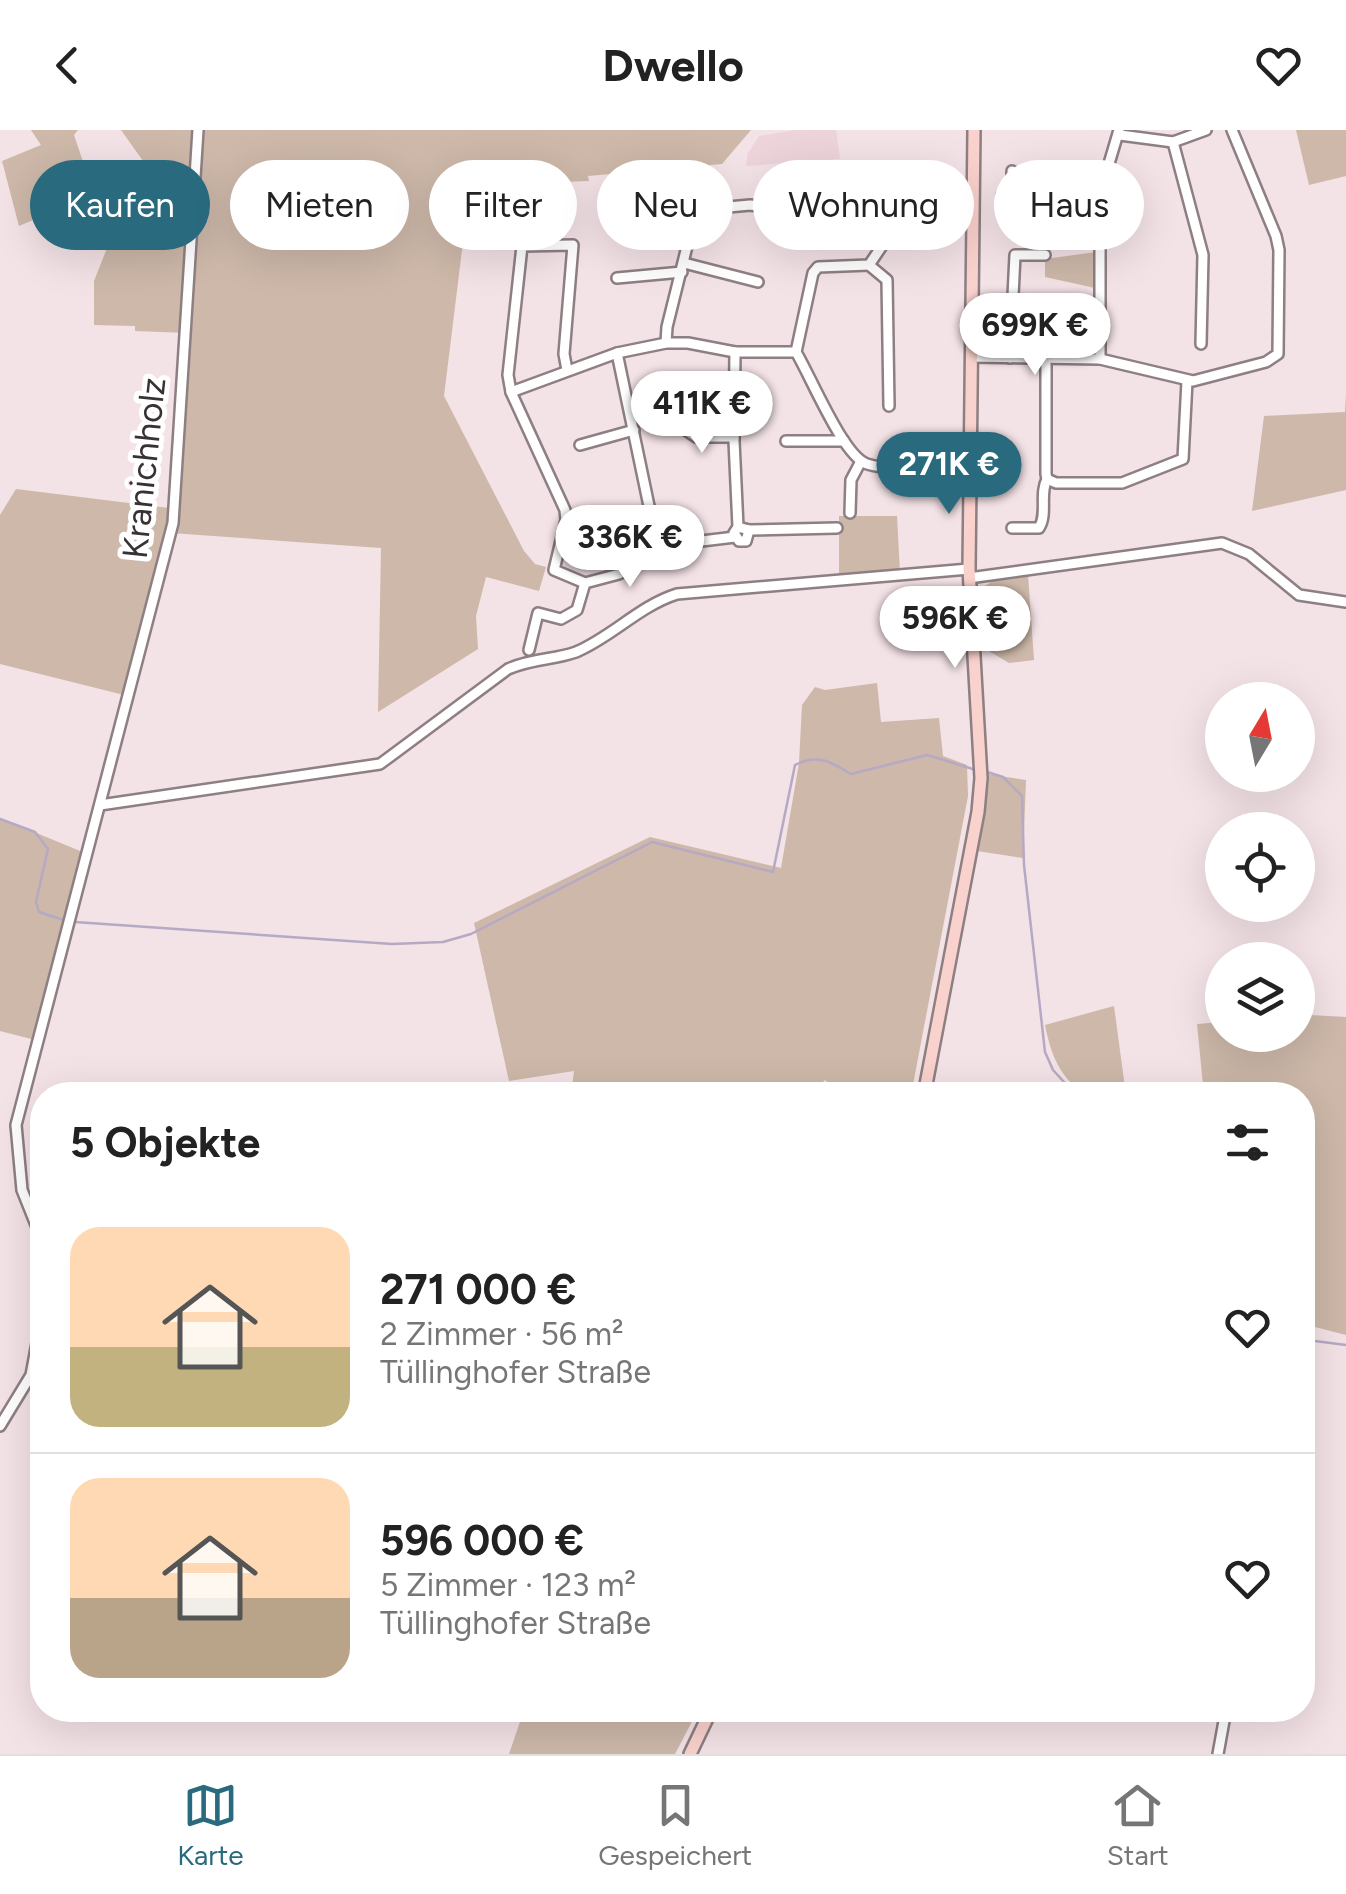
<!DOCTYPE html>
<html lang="de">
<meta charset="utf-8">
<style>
:root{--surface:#fff;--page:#f6f6f6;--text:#222;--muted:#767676;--line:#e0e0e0;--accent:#296a7e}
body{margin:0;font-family:Figtree,sans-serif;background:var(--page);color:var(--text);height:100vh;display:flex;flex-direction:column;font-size:38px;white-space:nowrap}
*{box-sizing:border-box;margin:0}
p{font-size:32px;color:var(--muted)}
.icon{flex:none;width:55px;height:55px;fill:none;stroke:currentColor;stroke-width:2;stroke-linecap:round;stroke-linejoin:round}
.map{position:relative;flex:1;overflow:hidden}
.drawer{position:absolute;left:30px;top:952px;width:1285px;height:640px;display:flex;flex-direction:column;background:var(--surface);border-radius:40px;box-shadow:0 10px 40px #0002}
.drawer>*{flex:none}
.guide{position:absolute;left:30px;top:30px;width:1288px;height:90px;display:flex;gap:20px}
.needle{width:65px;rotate:10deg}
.buttons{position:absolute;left:1205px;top:552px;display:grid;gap:20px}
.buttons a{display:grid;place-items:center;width:110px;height:110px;border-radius:50%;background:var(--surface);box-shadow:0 10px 40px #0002;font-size:50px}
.price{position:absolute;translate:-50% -85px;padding:0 22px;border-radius:35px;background:#fff;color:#222;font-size:32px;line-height:65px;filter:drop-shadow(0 2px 5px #0008)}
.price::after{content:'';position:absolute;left:50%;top:60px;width:30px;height:22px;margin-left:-15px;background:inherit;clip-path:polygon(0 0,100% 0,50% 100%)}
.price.current{background:var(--accent);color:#fff}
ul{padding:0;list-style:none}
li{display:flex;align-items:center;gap:30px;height:250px;padding:0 40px}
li+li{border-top:2px solid var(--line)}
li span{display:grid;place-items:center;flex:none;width:280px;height:200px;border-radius:30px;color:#555}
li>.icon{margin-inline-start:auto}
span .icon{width:120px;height:120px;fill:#fffc;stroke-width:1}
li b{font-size:42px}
h2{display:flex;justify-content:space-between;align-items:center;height:120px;padding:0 40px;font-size:42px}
.pill{padding:0 35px;border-radius:45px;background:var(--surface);box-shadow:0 10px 40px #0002;font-size:35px;line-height:90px}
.pill.current{background:var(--accent);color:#fff}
header{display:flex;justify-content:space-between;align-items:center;height:130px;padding:0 40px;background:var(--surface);font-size:45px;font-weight:700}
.menu{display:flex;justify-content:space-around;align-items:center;height:140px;border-top:2px solid var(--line);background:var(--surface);font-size:28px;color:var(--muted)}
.menu a{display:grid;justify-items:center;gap:5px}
.menu .current{color:var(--accent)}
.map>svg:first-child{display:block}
.built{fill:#ecd4da}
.green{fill:#cdb8a9}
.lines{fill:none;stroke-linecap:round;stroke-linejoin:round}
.stream{stroke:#b5a9c4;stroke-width:2.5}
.minor-casing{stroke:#8e7f82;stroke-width:14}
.secondary-casing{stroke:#8e7f82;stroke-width:16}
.minor{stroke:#fff;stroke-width:9}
.secondary{stroke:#fad2cd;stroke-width:11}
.labels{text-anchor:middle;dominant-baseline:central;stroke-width:10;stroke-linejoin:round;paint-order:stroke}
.street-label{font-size:35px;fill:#393234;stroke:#fff}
</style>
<header><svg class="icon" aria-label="back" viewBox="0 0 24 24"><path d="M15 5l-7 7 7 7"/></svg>Dwello<svg class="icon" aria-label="heart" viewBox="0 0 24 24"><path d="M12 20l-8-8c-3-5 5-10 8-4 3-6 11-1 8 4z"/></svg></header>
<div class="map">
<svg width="1346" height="1624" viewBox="0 0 1346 1624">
<rect width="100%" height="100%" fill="#f3e2e6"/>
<path class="built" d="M795,0H836L840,29L746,36L748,23L759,6Z"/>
<g class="green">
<path d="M31,0H78L74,5L94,64L19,96L2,31L41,15Z"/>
<path d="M121,0H751L722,34L588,46L589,51L470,55L444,266L524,421L535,434L546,437L539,461L486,447L476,486L478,519L378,582L381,418L171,403L187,203L135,201V196L94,195V151L115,98L101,61L148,38Z"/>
<path d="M1296,0H1346V46L1309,55Z"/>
<path d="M625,68L642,76L610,104L605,90L608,81Z"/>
<path d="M1096,122L1095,158L1045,147V129Z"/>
<path d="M1346,265V360L1252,381L1264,286L1345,282Z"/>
<path d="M16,359L169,378L162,434L128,566L0,534V385Z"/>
<path d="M839,386H897L900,443L839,448Z"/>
<path d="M1028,444L1034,530L1009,533L979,515L974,464L995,449Z"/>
<path d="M877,553L881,592L939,588L943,626L967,635L968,666L911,965H853L824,950L821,965H571L574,941L509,951L474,793L650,707L781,738L799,633L802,575L815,557L825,560Z"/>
<path d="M987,644L1026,650L1023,728L977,721Z"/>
<path d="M0,688L85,723L35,910L0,901Z"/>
<path d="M1114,876L1126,965H1085C1059,946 1051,925 1045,895Z"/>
<path d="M1310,885L1346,887V1205L1315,1197L1303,1188L1302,965H1204L1197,894L1222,892V905H1298V886Z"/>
<path d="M524,1580H698L675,1624H509Z"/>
</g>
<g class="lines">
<g class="stream">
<path d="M984,641L1003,647L1022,666L1024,735L1045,922L1053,940L1076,965"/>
<path d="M0,689L35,702L48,719L36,772L39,782L67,791"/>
<path d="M75,792L392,814L443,812L471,804L652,712L773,742L795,635C818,623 831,632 851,644L927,625L976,640"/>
<path d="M1302,1205L1315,1211L1346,1215"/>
</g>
<g class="minor-casing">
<g id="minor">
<path d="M1120,5L1173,12L1206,0"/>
<path d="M1173,12L1203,125L1201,214"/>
<path d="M827,51L830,80"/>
<path d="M1042,63V37"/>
<path d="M1012,64V41"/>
<path d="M1002,65L1100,64"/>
<path d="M655,75L696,80"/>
<path d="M884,77L897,65L896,42"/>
<path d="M684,133L758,152"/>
<path d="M869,135L887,150L889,276"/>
<path d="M617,148L682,142"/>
<path d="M666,213L667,197L696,80L750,75L802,82L884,77L901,88"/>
<path d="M735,222L734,311L738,397L734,403L739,411H746L749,400L738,397"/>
<path d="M617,223L649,376L636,431"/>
<path d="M971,227L1100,229L1193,251L1266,232L1278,224L1279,120L1276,106L1232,0"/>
<path d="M1010,228L1015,125H1045"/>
<path d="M1046,229V344L1047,349L1056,353H1122L1183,329L1187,251"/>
<path d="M1100,229V64L1119,0"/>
<path d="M511,262L508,245L522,116L573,115L564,224L567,240"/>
<path d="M684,299L696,307H734"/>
<path d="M786,311H844"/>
<path d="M580,315L634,300"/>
<path d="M970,335C944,335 890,342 867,334C843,326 811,247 796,222L813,143L818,137L869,135L901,88L973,86"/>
<path d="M850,383L851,350L861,331"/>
<path d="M1012,398H1039C1048,384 1039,364 1047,349"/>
<path d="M749,400L837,398"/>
<path d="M969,448L1222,413L1249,424L1299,465L1346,472"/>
<path d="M585,453L554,440L566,390L565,380L511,262L617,223L666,213H688L735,222H796"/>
<path d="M529,520L538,483L561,489L577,480L585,453L619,444L660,416L735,407"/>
<path d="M100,675L380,634L508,539C533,528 554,530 576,522C612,507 639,476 677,464L969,439"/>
<path d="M42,1110L22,1060L16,995L173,393L198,0"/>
<path d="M0,1296L31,1245L42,1186"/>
<path d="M1218,1624L1226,1580"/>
</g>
</g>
<g class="secondary-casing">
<g id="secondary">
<path d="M924,965L978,682L981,648L969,439L974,0"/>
<path d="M690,1624L711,1580"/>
</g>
</g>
<use href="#minor" class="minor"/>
<use href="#secondary" class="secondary"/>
</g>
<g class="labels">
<g class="street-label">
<text transform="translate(144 338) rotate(-84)">Kranichholz</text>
</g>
</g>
</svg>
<div class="buttons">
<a><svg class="needle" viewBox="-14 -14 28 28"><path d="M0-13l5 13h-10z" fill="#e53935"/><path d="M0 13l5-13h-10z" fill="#767676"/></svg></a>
<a><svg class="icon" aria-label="locate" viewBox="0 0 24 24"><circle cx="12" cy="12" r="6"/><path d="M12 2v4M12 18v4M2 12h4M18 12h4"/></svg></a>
<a><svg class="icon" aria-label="layers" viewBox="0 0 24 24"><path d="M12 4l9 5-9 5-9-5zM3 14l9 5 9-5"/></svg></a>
</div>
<b class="price" style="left:1035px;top:248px">699K €</b>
<b class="price" style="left:702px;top:326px">411K €</b>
<b class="price current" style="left:949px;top:387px">271K €</b>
<b class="price" style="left:630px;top:460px">336K €</b>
<b class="price" style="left:955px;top:541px">596K €</b>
<div class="guide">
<a class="pill current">Kaufen</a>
<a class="pill">Mieten</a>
<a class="pill">Filter</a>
<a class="pill">Neu</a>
<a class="pill">Wohnung</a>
<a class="pill">Haus</a>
</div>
<section class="drawer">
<h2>5 Objekte<svg class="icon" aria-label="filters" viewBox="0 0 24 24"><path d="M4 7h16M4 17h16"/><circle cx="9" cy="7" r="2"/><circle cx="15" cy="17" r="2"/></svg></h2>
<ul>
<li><span style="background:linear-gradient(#ffd9b3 60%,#c2b280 0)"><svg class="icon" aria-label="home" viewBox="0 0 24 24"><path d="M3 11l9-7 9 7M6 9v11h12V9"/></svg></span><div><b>271 000 €</b><p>2 Zimmer · 56 m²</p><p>Tüllinghofer Straße</p></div><svg class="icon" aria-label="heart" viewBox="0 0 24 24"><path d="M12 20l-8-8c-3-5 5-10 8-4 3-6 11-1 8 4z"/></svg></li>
<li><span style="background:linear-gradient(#ffd9b3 60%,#b9a48a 0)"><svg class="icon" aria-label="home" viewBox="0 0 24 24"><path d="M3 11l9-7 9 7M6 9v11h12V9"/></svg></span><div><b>596 000 €</b><p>5 Zimmer · 123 m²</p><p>Tüllinghofer Straße</p></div><svg class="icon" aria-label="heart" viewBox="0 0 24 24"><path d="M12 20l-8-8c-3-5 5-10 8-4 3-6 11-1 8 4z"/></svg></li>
</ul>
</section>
</div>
<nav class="menu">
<a class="current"><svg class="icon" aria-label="map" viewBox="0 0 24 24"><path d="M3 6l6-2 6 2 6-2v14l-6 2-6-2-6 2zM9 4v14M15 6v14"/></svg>Karte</a>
<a><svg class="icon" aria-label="saved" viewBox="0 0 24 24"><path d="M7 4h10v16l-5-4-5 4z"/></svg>Gespeichert</a>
<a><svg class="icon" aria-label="home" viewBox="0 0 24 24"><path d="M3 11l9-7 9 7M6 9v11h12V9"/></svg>Start</a>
</nav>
